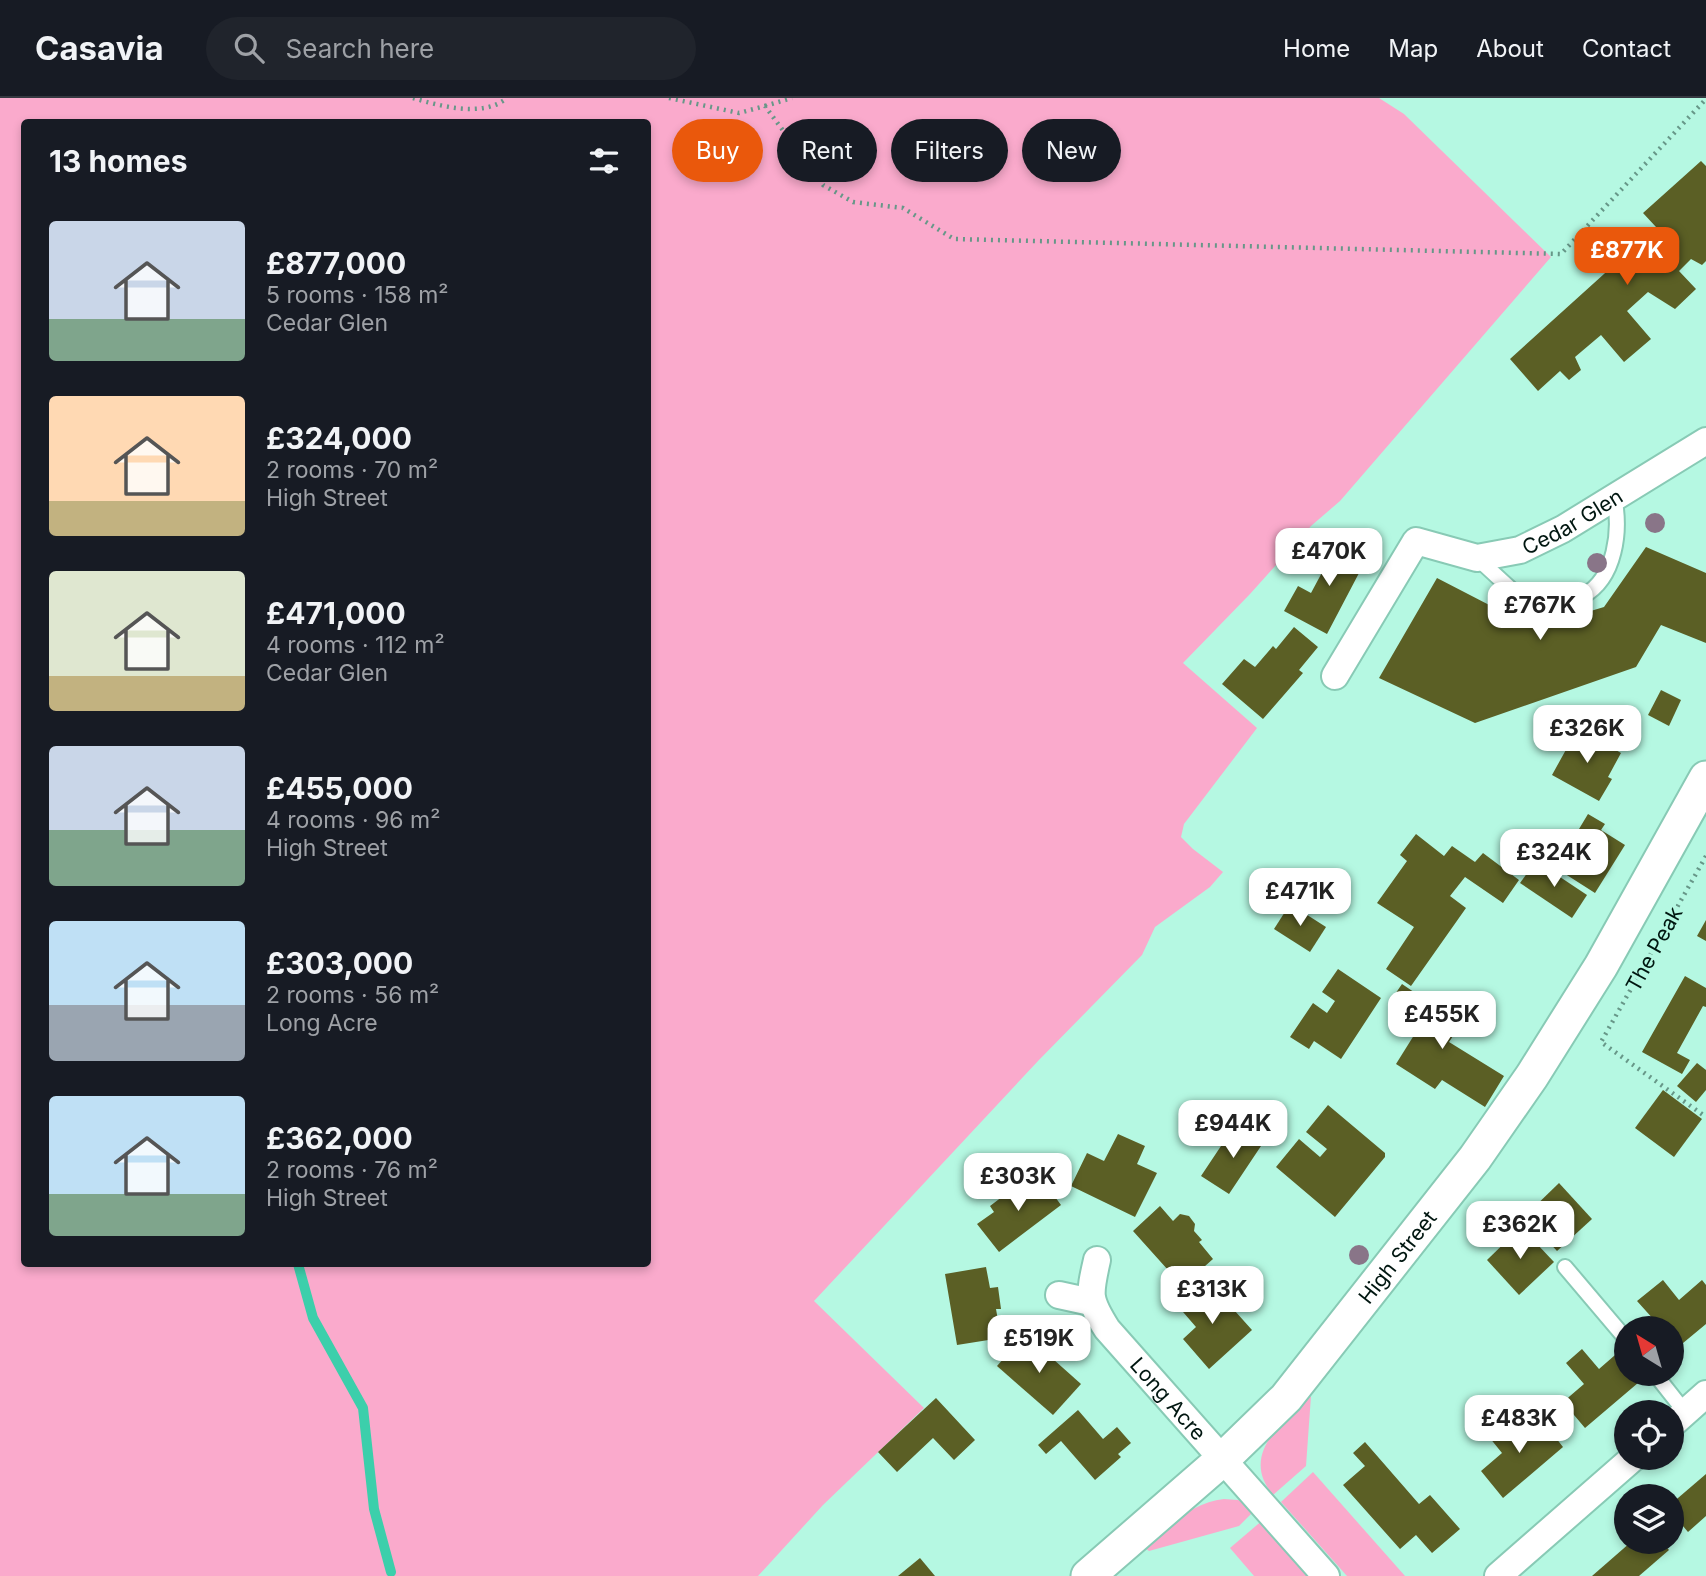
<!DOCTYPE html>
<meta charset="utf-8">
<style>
:root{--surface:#171b24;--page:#20242c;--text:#f1f3f6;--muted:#9ea1a6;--line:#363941;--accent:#ea580c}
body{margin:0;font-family:Inter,sans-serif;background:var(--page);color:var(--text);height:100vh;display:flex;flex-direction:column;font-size:26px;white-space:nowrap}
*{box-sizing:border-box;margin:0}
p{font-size:23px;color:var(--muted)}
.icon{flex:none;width:38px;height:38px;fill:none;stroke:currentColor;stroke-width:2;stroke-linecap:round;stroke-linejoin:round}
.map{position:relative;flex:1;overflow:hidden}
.side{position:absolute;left:21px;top:21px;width:630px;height:1148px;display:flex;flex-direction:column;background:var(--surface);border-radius:7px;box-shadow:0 4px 10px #0003}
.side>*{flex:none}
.banner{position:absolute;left:672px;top:21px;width:665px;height:63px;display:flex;gap:14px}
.needle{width:46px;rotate:323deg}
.controls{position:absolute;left:1614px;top:1218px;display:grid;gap:14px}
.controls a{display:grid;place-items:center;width:70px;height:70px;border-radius:50%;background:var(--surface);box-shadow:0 4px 10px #0003;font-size:35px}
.price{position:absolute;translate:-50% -60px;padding:0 16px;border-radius:14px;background:#fff;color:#222;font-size:23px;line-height:46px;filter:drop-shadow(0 2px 4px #0008)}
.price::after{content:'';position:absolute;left:50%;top:42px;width:21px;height:16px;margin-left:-10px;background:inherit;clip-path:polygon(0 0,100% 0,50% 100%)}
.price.active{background:var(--accent);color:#fff}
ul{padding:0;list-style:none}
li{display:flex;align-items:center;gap:21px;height:175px;padding:0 28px}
li span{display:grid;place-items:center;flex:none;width:196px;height:140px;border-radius:7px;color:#555}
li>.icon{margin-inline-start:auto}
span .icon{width:84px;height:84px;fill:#fffc;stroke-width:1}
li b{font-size:30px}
h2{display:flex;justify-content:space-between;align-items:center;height:84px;padding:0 28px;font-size:30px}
.tag{padding:0 24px;border-radius:32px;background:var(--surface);box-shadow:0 4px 10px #0003;font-size:24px;line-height:63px}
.tag.active{background:var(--accent);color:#fff}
header{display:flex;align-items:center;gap:42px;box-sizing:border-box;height:98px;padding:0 35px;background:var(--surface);border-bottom:2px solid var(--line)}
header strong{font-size:33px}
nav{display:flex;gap:38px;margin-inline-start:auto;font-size:24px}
.search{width:490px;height:63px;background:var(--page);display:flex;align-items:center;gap:18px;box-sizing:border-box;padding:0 24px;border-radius:38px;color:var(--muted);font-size:26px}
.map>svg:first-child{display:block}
.grass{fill:#faaacc;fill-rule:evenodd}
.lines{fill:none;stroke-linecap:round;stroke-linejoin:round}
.stream{stroke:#3ccfab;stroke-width:10}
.building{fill:#5b5f25}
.service-casing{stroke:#88cab5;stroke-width:18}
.minor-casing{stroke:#88cab5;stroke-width:30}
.tertiary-casing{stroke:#88cab5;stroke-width:37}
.path{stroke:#679788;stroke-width:4.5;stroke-dasharray:2 5;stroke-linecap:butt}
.service{stroke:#fff;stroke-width:14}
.minor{stroke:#fff;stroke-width:26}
.tertiary{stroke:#fff;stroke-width:33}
.tree{fill:#897588}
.labels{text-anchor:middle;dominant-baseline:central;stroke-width:7;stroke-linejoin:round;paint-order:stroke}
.street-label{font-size:21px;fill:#001610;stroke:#b5f8e2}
</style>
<header>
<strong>Casavia</strong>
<div class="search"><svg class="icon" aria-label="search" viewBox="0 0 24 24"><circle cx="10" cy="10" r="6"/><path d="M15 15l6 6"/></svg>Search here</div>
<nav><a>Home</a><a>Map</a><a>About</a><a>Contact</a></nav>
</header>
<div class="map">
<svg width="1706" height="1478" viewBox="0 0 1706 1478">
<rect width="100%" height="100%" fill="#b5f8e2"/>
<g class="grass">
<path d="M0,0H1379L1404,16L1551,159L1340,403L1311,428L1250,496L1183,565L1257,630L1184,726L1181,739L1193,751L1223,774L1210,789L1155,829L1142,857L1038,963L814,1203L924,1310L823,1407L758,1478H0ZM24,24H648V1166H24Z"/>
<path d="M1311,1298L1306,1368L1273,1397C1239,1356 1283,1324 1311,1298Z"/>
<path d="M1313,1374L1405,1478H1347L1281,1404Z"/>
<path d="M1224,1401L1238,1402L1256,1411L1239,1428L1149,1453L1144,1449C1168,1429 1192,1404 1224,1401Z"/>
<path d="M1264,1421L1314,1478H1254L1230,1450Z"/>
</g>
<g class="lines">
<path class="stream" d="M298,1166L313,1220L363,1310L374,1411L391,1474"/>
</g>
<g class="building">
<path d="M1701,63L1706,68V163L1702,167L1691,161L1679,173L1696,191L1675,211L1648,194L1627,213L1651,241L1624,264L1601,237L1575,259L1581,272L1569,282L1560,273L1538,293L1510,261L1656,129L1643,115Z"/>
<path d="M1340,441L1369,456L1327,536L1284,513L1298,488L1311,495Z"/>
<path d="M1646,449L1706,475V545L1661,527L1636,569L1475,625L1379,580L1437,480L1534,530L1604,509Z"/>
<path d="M1294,529L1318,549L1299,572L1303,575L1263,621L1222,586L1244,561L1255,569L1273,548L1276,551Z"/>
<path d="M1661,592L1681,602L1669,628L1648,617Z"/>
<path d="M1578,630L1621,655L1608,679L1612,681L1599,703L1552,677Z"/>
<path d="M1588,716L1605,726L1601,732L1625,747L1595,795L1548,765L1557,751L1565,756L1570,749L1565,746L1569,739L1573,741Z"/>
<path d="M1416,736L1444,758L1452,748L1475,764L1483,755L1519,782L1503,805L1465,779L1450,798L1466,810L1411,888L1386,871L1414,829L1377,805L1407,763L1400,757Z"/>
<path d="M1536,763L1587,797L1572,820L1520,785Z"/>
<path d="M1290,806L1326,829L1310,854L1274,831Z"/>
<path d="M1706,822V843L1697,838Z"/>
<path d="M1338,871L1381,900L1341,961L1314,943L1309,951L1290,939L1313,905L1327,915L1335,903L1322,894Z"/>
<path d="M1685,878L1706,890V909L1703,908L1677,955L1690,962L1682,976L1642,954Z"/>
<path d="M1402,886L1461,926L1449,944L1504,978L1485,1009L1442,982L1435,991L1396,966L1421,926L1389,905Z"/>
<path d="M1697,965L1706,972V992L1696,1004L1677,988Z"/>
<path d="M1663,992L1702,1021L1674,1059L1635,1030Z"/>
<path d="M1328,1007L1385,1055V1059L1335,1119L1276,1069L1299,1041L1320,1059L1327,1051L1306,1034Z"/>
<path d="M1251,1028L1267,1039L1229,1096L1201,1078L1227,1039L1238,1047Z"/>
<path d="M1118,1036L1145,1048L1137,1066L1157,1075L1135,1119L1071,1088L1087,1055L1104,1063Z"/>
<path d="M1039,1077L1061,1107L999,1154L977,1126L994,1114L990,1108L1015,1089L1018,1093Z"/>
<path d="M1559,1085L1592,1121L1557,1153L1525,1118Z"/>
<path d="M1160,1108L1173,1123L1180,1116L1189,1118L1195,1126L1194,1133L1202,1142L1199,1144L1213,1161L1187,1184L1172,1168L1168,1172L1133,1133Z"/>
<path d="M1521,1129L1554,1164L1519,1197L1487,1162Z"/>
<path d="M986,1169L990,1190L998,1189L1001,1211H996L1001,1240L957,1247L945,1176Z"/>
<path d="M1663,1182L1679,1202L1702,1182L1706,1187V1226L1671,1255V1230H1647L1655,1223L1637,1203Z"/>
<path d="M1203,1185L1222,1206L1226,1203L1252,1232L1209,1271L1183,1241L1196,1229L1177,1207Z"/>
<path d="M1025,1236L1081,1286L1053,1317L997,1268Z"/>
<path d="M1582,1251L1599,1271L1622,1251L1626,1255V1276H1643L1645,1279L1585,1330L1563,1304L1584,1286L1566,1265Z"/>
<path d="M936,1300L975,1342L954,1362L933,1340L897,1374L878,1354Z"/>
<path d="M1078,1312L1103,1341L1117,1329L1131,1345L1118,1356L1121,1359L1095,1382L1061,1343L1046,1356L1038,1347Z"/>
<path d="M1501,1321L1518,1341L1541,1321L1563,1349L1503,1400L1481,1373L1502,1355L1485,1334Z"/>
<path d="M1365,1344L1419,1406L1430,1397L1460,1431L1432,1455L1416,1437L1400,1451L1343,1387L1365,1368L1353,1355Z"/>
<path d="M1706,1376V1418L1688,1434L1671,1414V1406Z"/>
<path d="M1631,1444H1662L1669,1452L1639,1478H1592Z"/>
<path d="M920,1460L935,1478H898Z"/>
</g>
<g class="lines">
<g class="service-casing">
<g id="service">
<path d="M1477,460L1527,506L1541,512C1554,508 1571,505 1583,498C1616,480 1621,432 1614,399"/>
<path d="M1565,1169L1626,1241"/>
<path d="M1655,1276L1685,1314"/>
</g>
</g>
<g class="minor-casing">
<g id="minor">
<path id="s1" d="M1335,578L1416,443L1477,460L1520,452L1563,431L1706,343"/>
<path id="s2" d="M1097,1162C1089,1197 1088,1201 1107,1231L1326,1478"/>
<path d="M1059,1197L1091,1204"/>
<path d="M1671,1327L1706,1296"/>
<path d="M1498,1478L1633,1360"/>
</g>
</g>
<g class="tertiary-casing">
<g id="tertiary">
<path id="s3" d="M1088,1478L1224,1360L1286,1300L1475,1060L1532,978L1601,868L1706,680"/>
</g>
</g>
<g class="path">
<path d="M413,0C440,8 483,20 507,0"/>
<path d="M669,0L739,15L765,8L823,87L853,104L903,110L954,141L1561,156L1706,1"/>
<path d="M765,8L792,0"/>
<path d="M1706,758L1601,944L1706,1019"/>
</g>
<use href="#service" class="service"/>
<use href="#minor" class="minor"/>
<use href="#tertiary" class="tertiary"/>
</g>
<g class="tree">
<circle cx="1655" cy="425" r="10"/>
<circle cx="1597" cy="465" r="10"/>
<circle cx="1359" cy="1157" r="10"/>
</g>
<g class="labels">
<g class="street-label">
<text stroke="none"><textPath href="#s1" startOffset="324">Cedar Glen</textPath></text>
<text transform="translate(1654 851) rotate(-61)">The Peak</text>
<text stroke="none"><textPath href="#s3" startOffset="446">High Street</textPath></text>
<text stroke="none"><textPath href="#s2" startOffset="166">Long Acre</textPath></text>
</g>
</g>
</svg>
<div class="controls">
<a><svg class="needle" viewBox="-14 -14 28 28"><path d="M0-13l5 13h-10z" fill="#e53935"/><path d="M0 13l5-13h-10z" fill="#9ea1a6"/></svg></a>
<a><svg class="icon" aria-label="locate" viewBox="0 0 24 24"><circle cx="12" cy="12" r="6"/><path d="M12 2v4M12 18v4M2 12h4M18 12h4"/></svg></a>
<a><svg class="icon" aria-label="layers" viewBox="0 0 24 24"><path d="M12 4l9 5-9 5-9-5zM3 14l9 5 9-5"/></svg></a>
</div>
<b class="price active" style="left:1627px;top:189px">£877K</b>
<b class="price" style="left:1329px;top:490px">£470K</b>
<b class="price" style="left:1540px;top:544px">£767K</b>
<b class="price" style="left:1587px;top:667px">£326K</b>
<b class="price" style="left:1554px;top:791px">£324K</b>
<b class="price" style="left:1300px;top:830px">£471K</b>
<b class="price" style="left:1442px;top:953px">£455K</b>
<b class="price" style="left:1233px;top:1062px">£944K</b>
<b class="price" style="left:1018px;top:1115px">£303K</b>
<b class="price" style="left:1520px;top:1163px">£362K</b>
<b class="price" style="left:1212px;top:1228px">£313K</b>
<b class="price" style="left:1039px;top:1277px">£519K</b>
<b class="price" style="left:1519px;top:1357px">£483K</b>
<div class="banner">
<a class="tag active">Buy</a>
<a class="tag">Rent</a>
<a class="tag">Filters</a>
<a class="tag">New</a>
</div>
<section class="side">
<h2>13 homes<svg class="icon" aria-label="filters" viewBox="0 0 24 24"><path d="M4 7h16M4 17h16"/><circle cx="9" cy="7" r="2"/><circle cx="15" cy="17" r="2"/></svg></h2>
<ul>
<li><span style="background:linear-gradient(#c9d6e8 70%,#7fa58c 0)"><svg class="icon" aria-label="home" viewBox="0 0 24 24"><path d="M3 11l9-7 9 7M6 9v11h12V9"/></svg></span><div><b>£877,000</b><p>5 rooms · 158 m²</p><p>Cedar Glen</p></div></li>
<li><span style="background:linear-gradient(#ffd9b3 75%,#c2b280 0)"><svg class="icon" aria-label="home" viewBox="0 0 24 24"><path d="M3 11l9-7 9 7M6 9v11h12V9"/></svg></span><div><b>£324,000</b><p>2 rooms · 70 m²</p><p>High Street</p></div></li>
<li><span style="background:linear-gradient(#dfe7d0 75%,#c2b280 0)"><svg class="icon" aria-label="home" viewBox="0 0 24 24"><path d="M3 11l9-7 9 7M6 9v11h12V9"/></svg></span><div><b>£471,000</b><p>4 rooms · 112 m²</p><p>Cedar Glen</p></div></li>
<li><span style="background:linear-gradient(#c9d6e8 60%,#7fa58c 0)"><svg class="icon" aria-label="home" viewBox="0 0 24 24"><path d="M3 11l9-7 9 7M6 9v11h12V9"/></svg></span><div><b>£455,000</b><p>4 rooms · 96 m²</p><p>High Street</p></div></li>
<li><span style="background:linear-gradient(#bfe0f5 60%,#9aa5b1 0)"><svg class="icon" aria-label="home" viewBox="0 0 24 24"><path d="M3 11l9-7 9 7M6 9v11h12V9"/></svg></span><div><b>£303,000</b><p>2 rooms · 56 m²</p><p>Long Acre</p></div></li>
<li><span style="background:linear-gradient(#bfe0f5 70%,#7fa58c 0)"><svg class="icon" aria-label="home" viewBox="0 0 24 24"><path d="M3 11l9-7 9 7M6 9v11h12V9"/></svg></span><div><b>£362,000</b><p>2 rooms · 76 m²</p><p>High Street</p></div></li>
</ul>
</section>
</div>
